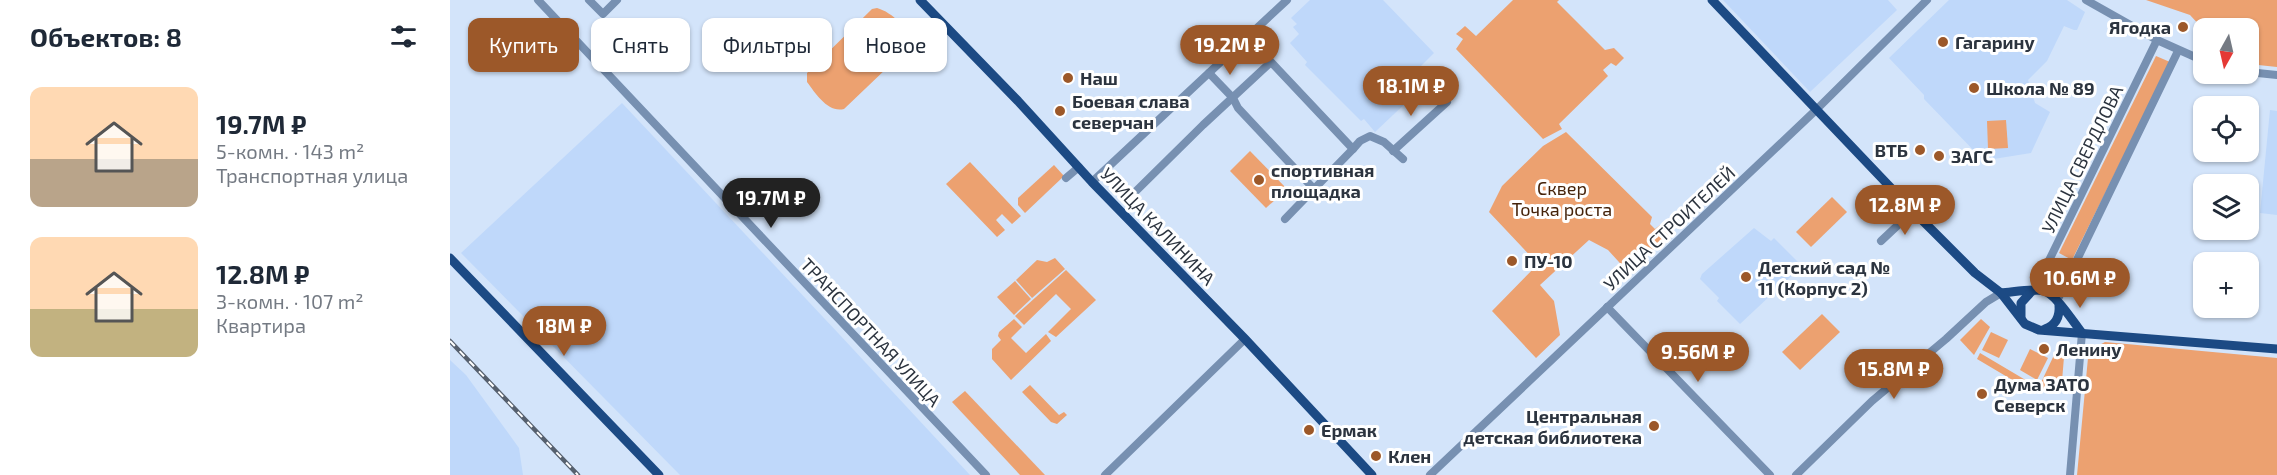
<!DOCTYPE html>
<html lang="ru">
<meta charset="utf-8">
<style>
:root{--surface:#fff;--page:#f2f2f3;--text:#1f2937;--muted:#747a83;--accent:#9c5829}
body{margin:0;font-family:"Exo 2",sans-serif;background:var(--page);color:var(--text);height:100vh;display:flex;flex-direction:column;font-size:22px;white-space:nowrap}
*{box-sizing:border-box;margin:0}
p{font-size:20px;color:var(--muted)}
.icon{flex:none;width:33px;height:33px;fill:none;stroke:currentColor;stroke-width:2;stroke-linecap:round;stroke-linejoin:round}
.map{position:relative;flex:1;overflow:hidden}
.sheet{display:flex;flex-direction:column;background:var(--surface);width:450px}
.sheet>*{flex:none}
.hud{position:absolute;left:18px;top:18px;width:570px;height:54px;display:flex;gap:12px}
.needle{width:39px;rotate:188deg}
.controls{position:absolute;left:1743px;top:18px;display:grid;gap:12px}
.controls a{display:grid;place-items:center;width:66px;height:66px;border-radius:12px;background:var(--surface);box-shadow:0 2px 4px #0004;font-size:30px}
.price{position:absolute;translate:-50% -51px;padding:0 14px;border-radius:21px;background:var(--accent);color:#fff;font-size:20px;line-height:39px;filter:drop-shadow(0 2px 3px #0008)}
.price::after{content:'';position:absolute;left:50%;top:36px;width:18px;height:14px;margin-left:-9px;background:inherit;clip-path:polygon(0 0,100% 0,50% 100%)}
.price.selected{background:#222;color:#fff}
ul{padding:0;list-style:none}
li{display:flex;align-items:center;gap:18px;height:150px;padding:0 30px}
li span{display:grid;place-items:center;flex:none;width:168px;height:120px;border-radius:12px;color:#555}
li>.icon{margin-inline-start:auto}
span .icon{width:72px;height:72px;fill:#fffc;stroke-width:1}
li b{font-size:26px}
h2{display:flex;justify-content:space-between;align-items:center;height:72px;padding:0 30px;font-size:26px}
.tag{padding:0 21px;border-radius:12px;background:var(--surface);box-shadow:0 2px 4px #0004;font-size:21px;line-height:54px}
.tag.selected{background:var(--accent);color:#fff}
main{display:flex;flex:1;min-height:0}
.map>svg:first-child{display:block}
.built{fill:#bfd8fa}
.green{fill:#eca170}
.lines{fill:none;stroke-linecap:round;stroke-linejoin:round}
.minor{stroke:#7790b1;stroke-width:8}
.major{stroke:#1c4a84;stroke-width:9}
.rail-casing{stroke:#56606e;stroke-width:4.5}
.rail{stroke:#fff;stroke-width:2;stroke-dasharray:7;stroke-linecap:butt}
.poi-dot{fill:#9c5829;stroke:#fff;stroke-width:2}
.labels{text-anchor:middle;dominant-baseline:central;stroke-width:6;stroke-linejoin:round;paint-order:stroke}
.poi-label{font-size:18px;font-weight:bold;fill:#2c343f;stroke:#fff;text-anchor:start}
.street-label{font-size:18px;fill:#2c343f;stroke:#fff}
.park-label{font-size:18px;fill:#45230a;stroke:#fff}
</style>
<main>
<section class="sheet">
<h2>Объектов: 8<svg class="icon" aria-label="filters" viewBox="0 0 24 24"><path d="M4 7h16M4 17h16"/><circle cx="9" cy="7" r="2"/><circle cx="15" cy="17" r="2"/></svg></h2>
<ul>
<li><span style="background:linear-gradient(#ffd9b3 60%,#b9a48a 0)"><svg class="icon" aria-label="home" viewBox="0 0 24 24"><path d="M3 11l9-7 9 7M6 9v11h12V9"/></svg></span><div><b>19.7M ₽</b><p>5-комн. · 143 m²</p><p>Транспортная улица</p></div></li>
<li><span style="background:linear-gradient(#ffd9b3 60%,#c2b280 0)"><svg class="icon" aria-label="home" viewBox="0 0 24 24"><path d="M3 11l9-7 9 7M6 9v11h12V9"/></svg></span><div><b>12.8M ₽</b><p>3-комн. · 107 m²</p><p>Квартира</p></div></li>
</ul>
</section>
<div class="map">
<svg width="1827" height="475" viewBox="0 0 1827 475">
<rect width="100%" height="100%" fill="#d3e4fa"/>
<g class="built">
<path d="M860,0H933L984,53L968,69L979,81L925,132L914,119L911,121L855,65L857,62L840,43L849,34L843,27L847,24L841,18Z"/>
<path d="M1273,0H1438L1447,10L1360,92Z"/>
<path d="M1499,0H1617L1635,12L1627,30H1624L1614,26L1597,61L1578,80L1585,103L1600,112L1581,153L1531,161L1530,157L1474,99V95L1439,58Z"/>
<path d="M172,103L389,334L520,475H230L11,253Z"/>
<path d="M1820,110L1827,111V215L1810,213Z"/>
<path d="M1304,228L1321,241L1324,238L1352,266L1290,324L1267,301L1269,298L1250,279L1252,274Z"/>
<path d="M0,360L16,375L69,448L73,475H0Z"/>
</g>
<g class="green">
<path d="M1063,0H1109L1107,2L1155,50L1164,48L1174,58L1166,66L1161,63L1153,70L1158,76L1109,124L1112,129L1093,139L1006,49L1013,39L1006,34L1015,26L1026,36Z"/>
<path d="M1696,0H1827V67L1799,64L1798,28L1753,29L1740,15Z"/>
<path d="M427,8C442,12 461,30 460,46L394,109C378,113 366,94 357,82V73L422,9Z"/>
<path d="M1706,56L1720,62L1622,260L1609,253Z"/>
<path d="M1556,120L1558,148L1538,149L1537,121Z"/>
<path d="M1116,132L1202,217L1200,224L1205,229L1210,225H1217L1223,231L1179,273L1158,250L1139,240L1090,285L1104,301L1110,335L1086,358L1042,311L1088,264L1039,212L1052,186L1093,146Z"/>
<path d="M800,151L837,189L816,208L780,171Z"/>
<path d="M520,162L571,216L562,224L552,214L546,220L555,230L547,237L496,184Z"/>
<path d="M604,165L614,176L575,213L568,205V198Z"/>
<path d="M1382,197L1397,212L1361,247L1346,232Z"/>
<path d="M605,258L615,269L582,298L566,280L587,260L597,262Z"/>
<path d="M616,270L646,300L606,337L598,332L621,309L606,294L574,325L565,316Z"/>
<path d="M565,281L581,299L564,315L547,297Z"/>
<path d="M1372,314L1390,332L1350,370L1332,352Z"/>
<path d="M564,319L572,327L561,338L576,353L596,334L601,341L561,380L542,359V349L551,340L548,336L549,332Z"/>
<path d="M1531,319L1540,327L1524,355L1510,340Z"/>
<path d="M1541,332L1558,340L1549,358L1532,350Z"/>
<path d="M1655,342L1827,358V475H1627L1638,358L1644,348Z"/>
<path d="M1580,349L1598,358L1587,380L1570,370Z"/>
<path d="M1530,353L1584,385L1581,391L1527,359Z"/>
<path d="M1605,353L1614,357L1611,393L1588,389Z"/>
<path d="M580,385L609,415L614,412L617,415L607,424L601,422L572,392Z"/>
<path d="M515,391L595,475H570L502,402Z"/>
</g>
<g class="lines">
<g class="minor">
<path d="M88,0L536,475"/>
<path d="M139,0L153,14L167,0"/>
<path d="M1636,0L1707,40L1754,61"/>
<path d="M1798,72L1827,75"/>
<path d="M759,73L783,98L788,108L864,189L835,219"/>
<path d="M903,149L910,141L920,136L934,142L953,159"/>
<path d="M943,151L997,102"/>
<path d="M616,178L629,167"/>
<path d="M642,182L837,0"/>
<path d="M683,194L753,125L821,62L903,149L864,189"/>
<path d="M1431,241L1463,211"/>
<path d="M1584,291L1707,40"/>
<path d="M1607,301L1728,51"/>
<path d="M1157,307L1320,475"/>
<path d="M655,475L795,339"/>
<path d="M980,475L1367,109L1477,0"/>
<path d="M1346,475L1422,401L1496,339L1536,302L1551,293"/>
<path d="M1620,475L1632,333"/>
</g>
<g class="major">
<path d="M470,0L568,101L642,182L795,339L922,475"/>
<path d="M1262,0L1463,211L1525,273L1551,293L1575,324L1589,330L1827,349"/>
<path d="M0,258L209,475"/>
<path d="M1551,293C1564,292 1582,288 1594,291C1606,294 1624,323 1632,333"/>
<path d="M1571,318V303L1581,292"/>
<path d="M1595,329C1606,325 1610,316 1609,305"/>
</g>
<g class="rail-casing">
<path id="rail" d="M0,341L128,475"/>
</g>
<use href="#rail" class="rail"/>
</g>
<g class="poi-dot">
<circle cx="1733" cy="27" r="6"/>
<circle cx="1493" cy="42" r="6"/>
<circle cx="618" cy="78" r="6"/>
<circle cx="1524" cy="88" r="6"/>
<circle cx="610" cy="111" r="6"/>
<circle cx="1470" cy="150" r="6"/>
<circle cx="1489" cy="156" r="6"/>
<circle cx="809" cy="180" r="6"/>
<circle cx="1062" cy="261" r="6"/>
<circle cx="1296" cy="277" r="6"/>
<circle cx="1594" cy="349" r="6"/>
<circle cx="1532" cy="394" r="6"/>
<circle cx="1204" cy="426" r="6"/>
<circle cx="859" cy="430" r="6"/>
<circle cx="926" cy="456" r="6"/>
</g>
<g class="labels">
<g class="poi-label">
<text x="1721" y="27" text-anchor="end">Ягодка</text>
<text x="1505" y="42">Гагарину</text>
<text x="630" y="78">Наш</text>
<text x="1536" y="88">Школа № 89</text>
<text x="622" y="101">Боевая слава<tspan x="622" dy="21">северчан</tspan></text>
<text x="1458" y="150" text-anchor="end">ВТБ</text>
<text x="1501" y="156">ЗАГС</text>
<text x="821" y="170">спортивная<tspan x="821" dy="21">площадка</tspan></text>
<text x="1074" y="261">ПУ-10</text>
<text x="1308" y="267">Детский сад №<tspan x="1308" dy="21">11 (Корпус 2)</tspan></text>
<text x="1606" y="349">Ленину</text>
<text x="1544" y="384">Дума ЗАТО<tspan x="1544" dy="21">Северск</tspan></text>
<text x="1192" y="416" text-anchor="end">Центральная<tspan x="1192" dy="21">детская библиотека</tspan></text>
<text x="871" y="430">Ермак</text>
<text x="938" y="456">Клен</text>
</g>
<g class="street-label">
<text transform="translate(1632 159) rotate(-64)">УЛИЦА СВЕРДЛОВА</text>
<text transform="translate(708 226) rotate(46)">УЛИЦА КАЛИНИНА</text>
<text transform="translate(1219 228) rotate(-43)">УЛИЦА СТРОИТЕЛЕЙ</text>
<text transform="translate(421 332) rotate(47)">ТРАНСПОРТНАЯ УЛИЦА</text>
</g>
<g class="park-label">
<text x="1112" y="188">Сквер<tspan x="1112" dy="21">Точка роста</tspan></text>
</g>
</g>
</svg>
<div class="controls">
<a><svg class="needle" viewBox="-14 -14 28 28"><path d="M0-13l5 13h-10z" fill="#e53935"/><path d="M0 13l5-13h-10z" fill="#747a83"/></svg></a>
<a><svg class="icon" aria-label="locate" viewBox="0 0 24 24"><circle cx="12" cy="12" r="6"/><path d="M12 2v4M12 18v4M2 12h4M18 12h4"/></svg></a>
<a><svg class="icon" aria-label="layers" viewBox="0 0 24 24"><path d="M12 4l9 5-9 5-9-5zM3 14l9 5 9-5"/></svg></a>
<a>+</a>
</div>
<b class="price" style="left:780px;top:76px">19.2M ₽</b>
<b class="price" style="left:961px;top:117px">18.1M ₽</b>
<b class="price selected" style="left:321px;top:229px">19.7M ₽</b>
<b class="price" style="left:1455px;top:236px">12.8M ₽</b>
<b class="price" style="left:1630px;top:309px">10.6M ₽</b>
<b class="price" style="left:114px;top:357px">18M ₽</b>
<b class="price" style="left:1248px;top:383px">9.56M ₽</b>
<b class="price" style="left:1444px;top:400px">15.8M ₽</b>
<div class="hud">
<a class="tag selected">Купить</a>
<a class="tag">Снять</a>
<a class="tag">Фильтры</a>
<a class="tag">Новое</a>
</div>
</div>
</main>
